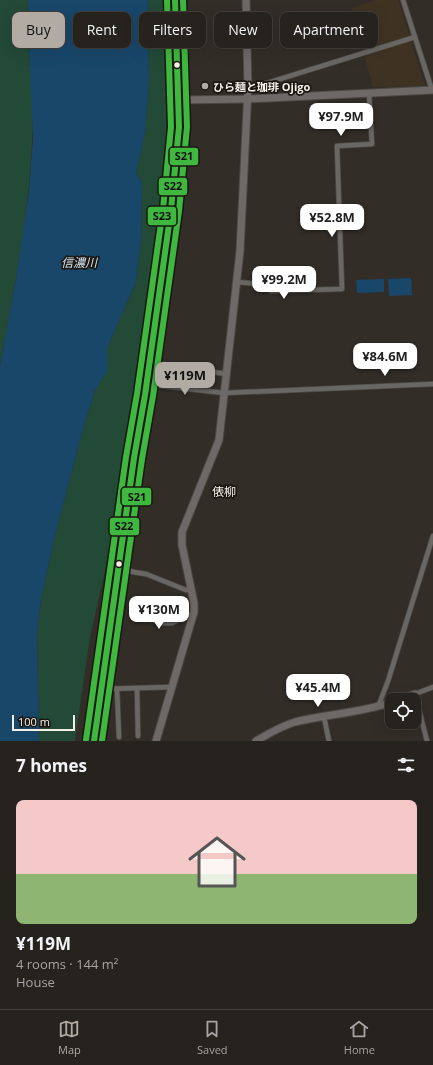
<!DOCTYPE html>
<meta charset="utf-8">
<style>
:root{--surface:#26221d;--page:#322f2a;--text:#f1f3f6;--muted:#a4a4a4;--line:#423f3b;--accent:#b1aba4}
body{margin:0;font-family:"Open Sans","Noto Sans JP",sans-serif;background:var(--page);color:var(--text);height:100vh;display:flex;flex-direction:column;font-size:15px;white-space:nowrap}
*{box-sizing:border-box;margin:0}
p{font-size:13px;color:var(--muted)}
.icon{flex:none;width:22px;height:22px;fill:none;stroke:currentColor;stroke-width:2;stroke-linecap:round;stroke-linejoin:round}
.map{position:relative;height:741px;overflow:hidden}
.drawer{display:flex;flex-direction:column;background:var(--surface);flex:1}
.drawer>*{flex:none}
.hud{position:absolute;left:12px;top:12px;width:409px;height:36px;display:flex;gap:8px}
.fabs{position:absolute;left:385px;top:693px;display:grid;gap:8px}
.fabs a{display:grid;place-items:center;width:36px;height:36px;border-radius:8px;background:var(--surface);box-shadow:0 4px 16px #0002,0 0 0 1px var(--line);font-size:20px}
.scale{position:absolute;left:12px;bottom:10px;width:63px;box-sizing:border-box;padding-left:4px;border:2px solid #f5efe8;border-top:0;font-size:11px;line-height:14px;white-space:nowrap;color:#f5efe8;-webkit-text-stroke:3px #1b1712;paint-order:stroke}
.price{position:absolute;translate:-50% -34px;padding:0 9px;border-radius:8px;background:#fff;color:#222;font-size:13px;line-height:26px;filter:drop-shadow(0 1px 2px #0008)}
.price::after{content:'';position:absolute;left:50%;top:24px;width:12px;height:9px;margin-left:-6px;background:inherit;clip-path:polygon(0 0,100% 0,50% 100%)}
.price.active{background:var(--accent);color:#111}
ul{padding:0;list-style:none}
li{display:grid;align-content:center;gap:8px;height:212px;padding:0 16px}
li span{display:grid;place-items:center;height:124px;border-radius:8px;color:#555}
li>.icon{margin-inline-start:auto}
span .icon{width:72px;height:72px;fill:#fffc;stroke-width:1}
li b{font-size:17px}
h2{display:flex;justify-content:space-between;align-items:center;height:48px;padding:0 16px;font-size:17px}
.tag{padding:0 14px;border-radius:8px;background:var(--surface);box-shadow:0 4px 16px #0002,0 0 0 1px var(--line);font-size:14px;line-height:36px}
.tag.active{background:var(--accent);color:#111}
.tabs{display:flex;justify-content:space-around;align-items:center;height:56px;border-top:1px solid var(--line);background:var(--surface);font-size:11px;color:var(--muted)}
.tabs a{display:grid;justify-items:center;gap:2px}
.tabs .active{color:var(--accent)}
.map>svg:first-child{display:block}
.built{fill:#3e3223}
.green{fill:#224a37}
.water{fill:#19476a}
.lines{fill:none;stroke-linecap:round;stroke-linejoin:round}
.street-casing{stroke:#4c4843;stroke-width:6}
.secondary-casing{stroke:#4c4843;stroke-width:9}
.primary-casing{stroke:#4c4843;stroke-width:10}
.street{stroke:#696764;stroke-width:4.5}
.secondary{stroke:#6e6966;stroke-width:7}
.primary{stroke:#6c6763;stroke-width:8}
.bus-1-casing{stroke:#1b1712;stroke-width:9}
.bus-2-casing{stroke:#1b1712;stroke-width:9}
.bus-3-casing{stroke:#1b1712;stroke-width:9}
.bus-1{stroke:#3eb83e;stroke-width:6}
.bus-2{stroke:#3eb83e;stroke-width:6}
.bus-3{stroke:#3eb83e;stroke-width:6}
.bus-dot{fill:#f5efe8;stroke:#1b1712;stroke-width:1.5}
.poi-dot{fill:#b1aba4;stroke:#1b1712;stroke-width:1.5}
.labels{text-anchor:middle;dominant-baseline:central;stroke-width:3.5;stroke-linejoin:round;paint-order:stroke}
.poi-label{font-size:11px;font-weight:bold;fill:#f5efe8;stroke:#1b1712;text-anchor:start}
.water-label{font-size:12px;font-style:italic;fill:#d7e5f2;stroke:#1b1712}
.neighbourhood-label{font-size:12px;fill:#f5efe8;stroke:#1b1712}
.line-badge{stroke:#1b1712;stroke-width:1.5}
.pale-badge-label{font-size:11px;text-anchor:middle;font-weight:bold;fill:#111}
</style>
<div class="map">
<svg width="433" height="741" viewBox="0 0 433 741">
<rect width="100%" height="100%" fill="#322d27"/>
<path class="built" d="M375,0H398L425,86L373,87L351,8Z"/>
<g class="green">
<path d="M0,0H28C28,15 25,32 29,46C30,77 34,110 32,140C29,216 14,291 0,366Z"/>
<path d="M148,0H172L175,129L172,163L155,304L131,456L90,637L75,741H39L37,635L41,599L55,535L83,429L95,390L106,373L107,348L136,282L141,237L142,183L136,173L145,133L149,81Z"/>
</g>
<g class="water">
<path d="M28,0H148L149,81L145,133L136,173L142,183L141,237L136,282L107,348V372L95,390L83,429L55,535L41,599L37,635L39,741H0V366L16,279L29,191L33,139L29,44L26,35L28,24Z"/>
<path d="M411,278L412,295L389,296L388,279Z"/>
<path d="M384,279V292L357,293L356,280Z"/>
</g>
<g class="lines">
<g class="street-casing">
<g id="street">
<path d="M403,0L432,90"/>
<path d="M248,89L415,37"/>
<path d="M237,282L258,284L271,291L342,289L337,146L372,144L369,93"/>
<path d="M150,362L226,374"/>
<path d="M146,384L224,393L433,384"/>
<path d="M119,566L133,572L146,574L186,590L191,589"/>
<path d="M138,610L139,616L164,623H172L193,613"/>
<path d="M137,688L138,736"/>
<path d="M101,689L173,687"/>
<path d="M117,689L119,737"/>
<path d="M378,707L388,681L433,536"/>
<path d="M324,717L329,741"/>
<path d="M427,741L415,694L433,687"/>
</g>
</g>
<g class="secondary-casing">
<g id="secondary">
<path d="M178,100L247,99L433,90"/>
<path d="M398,700L415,694"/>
<path d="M156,741L194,612V603L182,545V532L219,440L240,251L248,89L246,0"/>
<path d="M256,741C268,734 281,726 295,722C327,714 361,713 392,702"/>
</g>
</g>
<g class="primary-casing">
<path id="primary" d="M94,741L134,458L145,395L171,210L179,127L175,0"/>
</g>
<use href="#street" class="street"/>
<use href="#secondary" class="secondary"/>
<use href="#primary" class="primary"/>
<g class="bus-1-casing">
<path id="bus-1" d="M94,741L134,458L145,395L171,210L179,127L175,0"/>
</g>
<g class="bus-2-casing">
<path id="bus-2" d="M102,741L142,459L153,396L179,211L187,127L183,0"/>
</g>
<g class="bus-3-casing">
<path id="bus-3" d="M86,740L126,457L137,394L163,209L171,127L167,0"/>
</g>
<use href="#bus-1" class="bus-1"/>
<use href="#bus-2" class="bus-2"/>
<use href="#bus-3" class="bus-3"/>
</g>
<g class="bus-dot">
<circle cx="177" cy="65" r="3.5"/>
<circle cx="119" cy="564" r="3.5"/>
</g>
<circle class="poi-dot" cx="205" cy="86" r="4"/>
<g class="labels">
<g class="poi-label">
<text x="213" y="86">ひら麺と珈琲 Ojigo</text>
</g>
<g class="water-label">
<text x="79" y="262">信濃川</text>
</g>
<g class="neighbourhood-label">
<text x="224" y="491">俵柳</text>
</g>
</g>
<g class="line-badge">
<rect x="169" y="147" width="30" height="19" rx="4" fill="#3eb83e"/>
<rect x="158" y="177" width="30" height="19" rx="4" fill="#3eb83e"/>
<rect x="147" y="206" width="30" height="20" rx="4" fill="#3eb83e"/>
<rect x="121" y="487" width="31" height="19" rx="4" fill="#3eb83e"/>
<rect x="109" y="517" width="31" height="19" rx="4" fill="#3eb83e"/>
</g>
<g class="pale-badge-label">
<text x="184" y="160">S21</text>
<text x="173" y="190">S22</text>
<text x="162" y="220">S23</text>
<text x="137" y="501">S21</text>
<text x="124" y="530">S22</text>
</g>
</svg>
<div class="fabs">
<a><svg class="icon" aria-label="locate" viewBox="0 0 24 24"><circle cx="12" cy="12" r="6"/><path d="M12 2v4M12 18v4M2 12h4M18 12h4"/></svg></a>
</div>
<div class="scale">100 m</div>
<b class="price" style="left:341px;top:137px">¥97.9M</b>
<b class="price" style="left:332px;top:238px">¥52.8M</b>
<b class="price" style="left:284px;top:300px">¥99.2M</b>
<b class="price" style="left:385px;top:377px">¥84.6M</b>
<b class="price active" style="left:185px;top:396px">¥119M</b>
<b class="price" style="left:159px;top:630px">¥130M</b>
<b class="price" style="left:318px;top:708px">¥45.4M</b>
<div class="hud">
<a class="tag active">Buy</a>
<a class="tag">Rent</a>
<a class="tag">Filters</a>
<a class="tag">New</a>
<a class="tag">Apartment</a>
</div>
</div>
<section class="drawer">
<h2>7 homes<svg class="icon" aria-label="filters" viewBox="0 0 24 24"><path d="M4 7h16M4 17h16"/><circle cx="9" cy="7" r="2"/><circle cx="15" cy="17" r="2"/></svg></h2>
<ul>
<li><span style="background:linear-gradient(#f6c9c9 60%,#8fb573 0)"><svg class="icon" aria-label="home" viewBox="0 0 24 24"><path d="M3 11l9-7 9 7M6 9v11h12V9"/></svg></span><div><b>¥119M</b><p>4 rooms · 144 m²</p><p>House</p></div></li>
</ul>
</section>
<nav class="tabs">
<a class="active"><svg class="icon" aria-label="map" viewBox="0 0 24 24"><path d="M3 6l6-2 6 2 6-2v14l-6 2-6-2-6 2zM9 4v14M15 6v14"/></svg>Map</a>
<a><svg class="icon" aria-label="saved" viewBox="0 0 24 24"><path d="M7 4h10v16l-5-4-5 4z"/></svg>Saved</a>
<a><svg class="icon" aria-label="home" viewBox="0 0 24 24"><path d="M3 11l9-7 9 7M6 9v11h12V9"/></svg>Home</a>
</nav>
